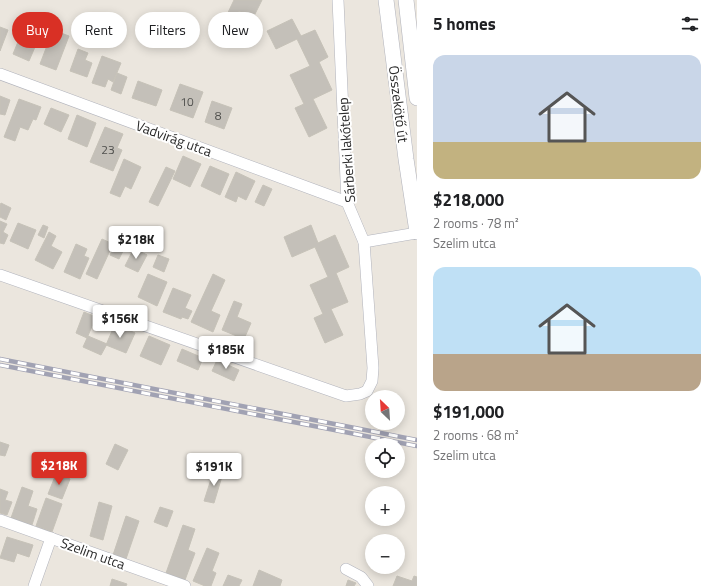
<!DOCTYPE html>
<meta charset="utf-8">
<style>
:root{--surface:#fff;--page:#f2f2f2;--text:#202124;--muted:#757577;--accent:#d93025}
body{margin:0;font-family:"Titillium Web",sans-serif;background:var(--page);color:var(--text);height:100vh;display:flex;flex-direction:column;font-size:15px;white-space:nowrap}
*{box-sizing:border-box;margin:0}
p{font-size:13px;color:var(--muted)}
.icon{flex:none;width:22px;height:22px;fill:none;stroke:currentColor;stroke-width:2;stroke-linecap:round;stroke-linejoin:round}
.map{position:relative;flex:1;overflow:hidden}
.panel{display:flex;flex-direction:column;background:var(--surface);width:300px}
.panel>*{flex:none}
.top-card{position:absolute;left:12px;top:12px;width:345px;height:36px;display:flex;gap:8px}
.needle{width:26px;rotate:335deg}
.controls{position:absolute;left:365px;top:390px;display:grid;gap:8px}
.controls a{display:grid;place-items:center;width:40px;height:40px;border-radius:50%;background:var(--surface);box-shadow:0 2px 10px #0003;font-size:20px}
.price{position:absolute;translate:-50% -34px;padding:0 9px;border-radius:4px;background:#fff;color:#222;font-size:13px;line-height:26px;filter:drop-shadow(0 1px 2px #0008)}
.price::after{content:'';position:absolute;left:50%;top:24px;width:12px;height:9px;margin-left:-6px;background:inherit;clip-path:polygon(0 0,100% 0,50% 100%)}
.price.selected{background:var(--accent);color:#fff}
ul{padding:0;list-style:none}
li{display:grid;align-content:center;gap:8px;height:212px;padding:0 16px}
li span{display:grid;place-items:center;height:124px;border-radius:12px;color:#555}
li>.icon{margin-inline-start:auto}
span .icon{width:72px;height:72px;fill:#fffc;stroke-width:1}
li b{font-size:17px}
h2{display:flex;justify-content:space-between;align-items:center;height:48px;padding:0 16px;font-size:17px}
.chip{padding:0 14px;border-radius:18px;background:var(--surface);box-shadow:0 2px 10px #0003;font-size:14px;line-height:36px}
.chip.selected{background:var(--accent);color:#fff}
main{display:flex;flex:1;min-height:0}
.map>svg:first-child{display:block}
.building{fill:#c4c0b9;stroke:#c6c2b8}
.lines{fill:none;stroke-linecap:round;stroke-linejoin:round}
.street-casing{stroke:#b1b3bc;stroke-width:12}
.secondary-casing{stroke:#b1b3bc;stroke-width:16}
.street{stroke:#fff;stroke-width:11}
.secondary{stroke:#fff;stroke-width:15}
.rail-casing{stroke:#a1a2b3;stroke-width:4.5}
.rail{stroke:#fff;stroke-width:3;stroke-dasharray:9;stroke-linecap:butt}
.labels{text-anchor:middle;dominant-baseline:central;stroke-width:4;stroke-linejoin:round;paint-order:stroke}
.number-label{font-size:12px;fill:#50504e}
.street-label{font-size:14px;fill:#2a2a2a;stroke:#fff}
</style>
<main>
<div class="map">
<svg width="417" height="586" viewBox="0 0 417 586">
<rect width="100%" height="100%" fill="#ebe6de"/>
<g class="building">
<path d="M234,0H262L253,18L239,11L232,27L223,23Z"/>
<path d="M292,19L301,36L315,30L328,57L319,62L332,90L313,99L327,128L309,137L295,108L304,104L290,75L310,66L297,39L276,49L267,31Z"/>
<path d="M0,27L8,30L0,51Z"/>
<path d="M53,30L69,36L56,70L40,64Z"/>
<path d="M22,32L30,36L27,44L35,47L29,61L13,54Z"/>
<path d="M78,49L88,53L85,60L92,63L87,77L70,71Z"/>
<path d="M102,56L121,63L113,82L108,79L105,87L92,83Z"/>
<path d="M117,73L127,77L121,94L111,90Z"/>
<path d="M138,81L162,90L156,106L132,98Z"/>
<path d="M180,84L203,92L193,118L170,110Z"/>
<path d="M0,96L10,100L5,115L0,114Z"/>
<path d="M19,99L41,107L36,120L33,119L28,130L20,127L15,141L4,137Z"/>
<path d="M212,101L232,108L224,129L205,122Z"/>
<path d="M51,108L69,115L61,132L44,124Z"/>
<path d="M77,115L96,123L87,147L68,139Z"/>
<path d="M105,127L123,134L117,148L122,150L113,171L90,162Z"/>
<path d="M183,156L201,164L190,187L173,179Z"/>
<path d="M124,159L141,167L131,189L125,186L120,197L110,193Z"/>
<path d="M210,166L229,174L220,195L201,186Z"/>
<path d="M166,167L175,171L158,206L149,202Z"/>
<path d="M236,172L255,181L246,200L238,196L236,202L225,197Z"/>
<path d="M263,185L272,189L264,206L255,202Z"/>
<path d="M1,203L11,208L6,220L0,217V205Z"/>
<path d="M0,221L7,224L3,232L8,235L4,244L0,243Z"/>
<path d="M18,223L36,230L28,249L10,241Z"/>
<path d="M43,225L48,227L44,238L38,235Z"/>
<path d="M311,225L318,243L335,235L349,267L336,273L348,302L331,309L343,335L325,343L314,318L323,314L310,285L328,277L315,247L292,257L284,237Z"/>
<path d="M49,232L56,236L51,246L62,252L53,269L35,260Z"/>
<path d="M102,239L113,244L97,279L86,274Z"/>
<path d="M116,241L126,245L119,259L110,255Z"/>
<path d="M76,244L87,249L84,256L89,258L80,279L64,272Z"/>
<path d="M134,248L147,255L138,272L125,266Z"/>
<path d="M158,255L169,259L164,272L153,267Z"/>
<path d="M148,274L167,282L157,306L138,297Z"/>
<path d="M213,274L225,280L211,311L220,315L213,332L191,322Z"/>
<path d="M173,288L191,295L185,308L192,311L188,319L182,317L181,319L163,312Z"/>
<path d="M234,301L242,304L237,317L251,323L244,339L222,330Z"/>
<path d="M84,312L96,317L87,338L76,333Z"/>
<path d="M115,324L135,333L126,353L106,345Z"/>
<path d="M88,336L107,344L101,355L83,347Z"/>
<path d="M149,336L170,345L161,365L140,356Z"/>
<path d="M182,349L203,358L198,370L177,361Z"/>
<path d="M217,360L239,370L234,381L212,371Z"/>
<path d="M0,442L9,445L5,456L0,455Z"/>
<path d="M115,444L128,450L118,470L106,464Z"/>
<path d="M214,470L223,473L214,503L204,501Z"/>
<path d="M56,474L70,479L62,499L48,494Z"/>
<path d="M22,487L33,491L28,506L37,509L32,525L11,518Z"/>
<path d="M0,489L8,492L5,500L12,502L7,515L0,513Z"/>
<path d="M46,498L62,504L52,532L36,526Z"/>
<path d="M99,502L112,506L103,540L90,536Z"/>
<path d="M160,507L173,511L167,527L154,522Z"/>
<path d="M126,516L139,521L126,559L113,555Z"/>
<path d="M183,525L195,529L188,550L195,553L185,580L166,573Z"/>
<path d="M7,537L33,545L29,557L17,553L14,562L0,558Z"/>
<path d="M207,548L219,553L212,571L216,573L211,586H205L193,581Z"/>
<path d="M259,570L282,580L280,586H253Z"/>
<path d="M228,575L242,580L239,586H223Z"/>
<path d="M397,576L412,581L414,576L417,577V586H393Z"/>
<path d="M112,579L127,584L126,586H110Z"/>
<path d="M348,580L356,583L354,586H346Z"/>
</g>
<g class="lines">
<g class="street-casing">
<g id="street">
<path d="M0,74L347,202"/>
<path d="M364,242L417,233"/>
<path d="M0,275L346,396L360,394L367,391L372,381L373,368L364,242L347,202L338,0"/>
<path d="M0,520L185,586"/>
<path d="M346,569L361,577L368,586"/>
<path d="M34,586L51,538"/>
</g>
</g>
<g class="secondary-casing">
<g id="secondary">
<path d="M386,0L406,159L417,232"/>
<path d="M406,0L417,98"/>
</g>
</g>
<use href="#street" class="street"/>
<use href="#secondary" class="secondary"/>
<g class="rail-casing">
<g id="rail">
<path d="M0,359L417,440"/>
<path d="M0,365L417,446"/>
</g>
</g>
<use href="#rail" class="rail"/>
</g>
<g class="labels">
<g class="number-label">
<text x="187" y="101">10</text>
<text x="218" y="115">8</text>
<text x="108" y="149">23</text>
</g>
<g class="street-label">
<text transform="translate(399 104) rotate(83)">Összekötő út</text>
<text transform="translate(174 138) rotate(20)">Vadvirág utca</text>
<text transform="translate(346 150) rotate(-94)">Sárberki lakótelep</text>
<text transform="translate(93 553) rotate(20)">Szelim utca</text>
</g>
</g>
</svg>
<div class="controls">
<a><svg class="needle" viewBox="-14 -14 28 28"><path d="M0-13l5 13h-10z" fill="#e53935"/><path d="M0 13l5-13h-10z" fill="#757577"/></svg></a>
<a><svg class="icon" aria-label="locate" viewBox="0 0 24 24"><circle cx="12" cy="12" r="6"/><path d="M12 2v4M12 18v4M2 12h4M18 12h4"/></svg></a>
<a>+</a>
<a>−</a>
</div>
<b class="price" style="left:136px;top:260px">$218K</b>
<b class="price" style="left:120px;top:339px">$156K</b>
<b class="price" style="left:226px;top:370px">$185K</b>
<b class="price selected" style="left:59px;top:486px">$218K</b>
<b class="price" style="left:214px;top:487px">$191K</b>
<div class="top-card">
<a class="chip selected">Buy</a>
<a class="chip">Rent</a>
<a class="chip">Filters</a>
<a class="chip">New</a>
</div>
</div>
<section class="panel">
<h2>5 homes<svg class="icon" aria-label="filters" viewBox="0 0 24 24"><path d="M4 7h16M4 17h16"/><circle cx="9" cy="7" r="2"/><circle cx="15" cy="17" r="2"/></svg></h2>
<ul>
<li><span style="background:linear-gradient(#c9d6e8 70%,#c2b280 0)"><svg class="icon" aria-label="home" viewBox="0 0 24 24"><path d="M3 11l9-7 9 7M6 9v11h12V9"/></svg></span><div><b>$218,000</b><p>2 rooms · 78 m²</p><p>Szelim utca</p></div></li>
<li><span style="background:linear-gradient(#bfe0f5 70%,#b9a48a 0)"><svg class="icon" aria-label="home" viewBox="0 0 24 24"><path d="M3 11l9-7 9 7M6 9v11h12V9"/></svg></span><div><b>$191,000</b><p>2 rooms · 68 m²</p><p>Szelim utca</p></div></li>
</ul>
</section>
</main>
